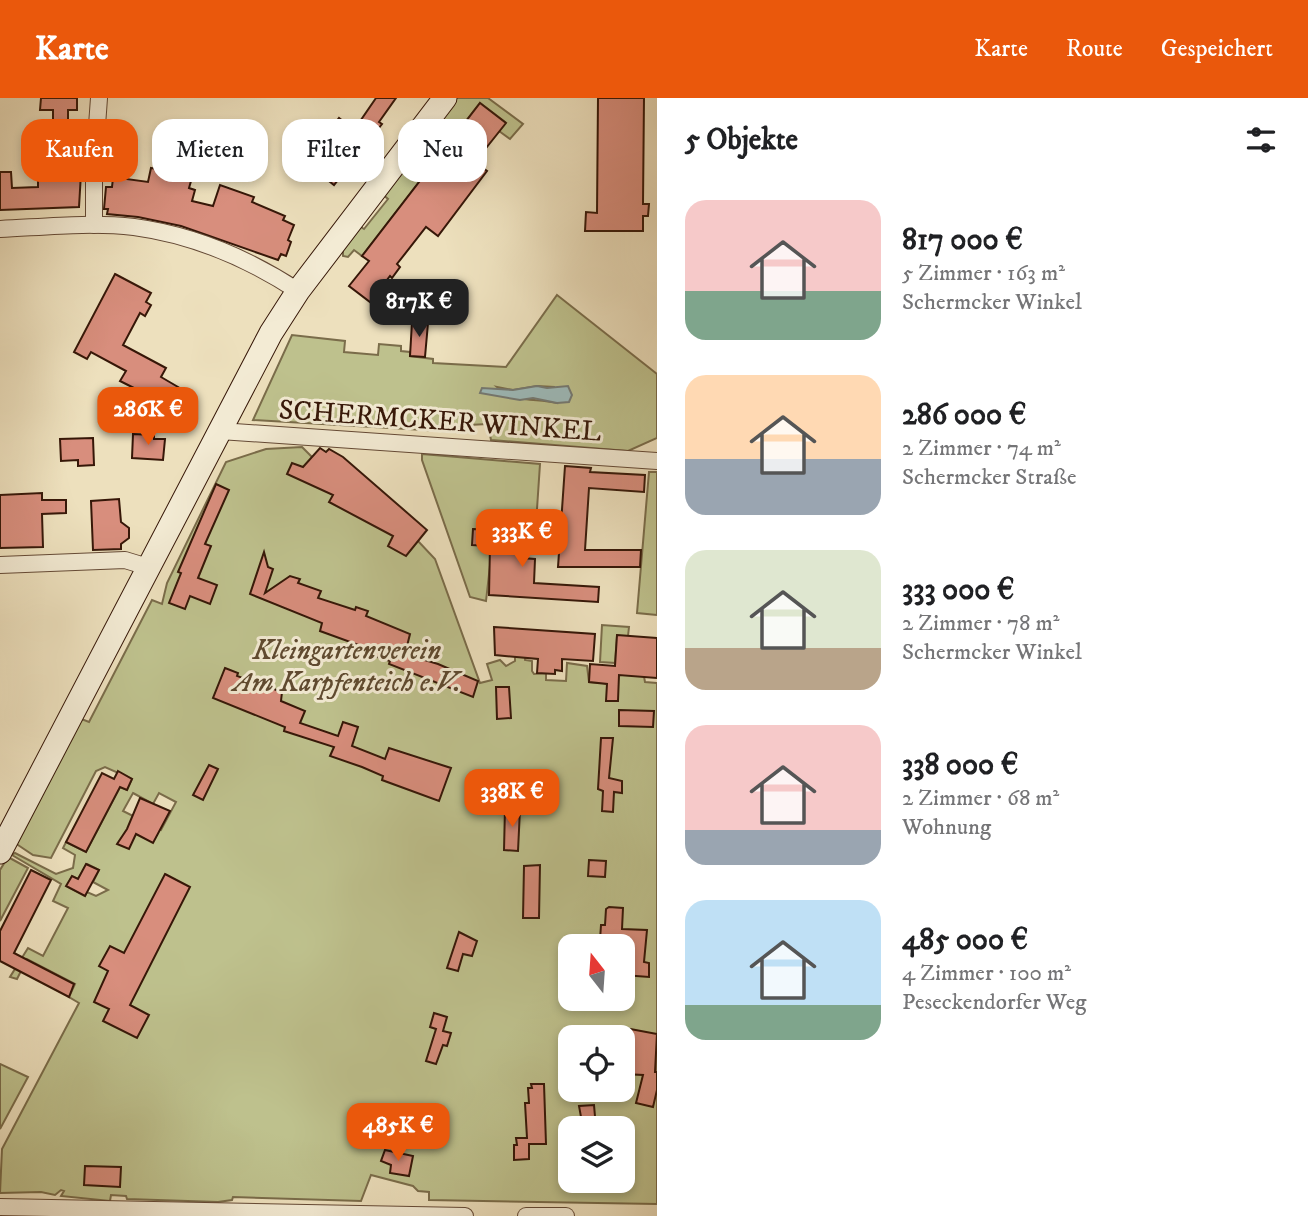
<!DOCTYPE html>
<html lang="de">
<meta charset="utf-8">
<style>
:root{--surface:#fff;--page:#f6f6f6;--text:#202124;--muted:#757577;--accent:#ea580c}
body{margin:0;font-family:"IM FELL DW Pica",serif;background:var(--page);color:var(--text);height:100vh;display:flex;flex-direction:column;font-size:26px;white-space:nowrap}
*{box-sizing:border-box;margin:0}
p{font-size:23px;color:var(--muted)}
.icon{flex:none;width:38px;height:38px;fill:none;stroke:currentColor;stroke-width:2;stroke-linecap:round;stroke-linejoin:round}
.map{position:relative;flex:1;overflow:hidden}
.panel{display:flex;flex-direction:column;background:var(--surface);width:651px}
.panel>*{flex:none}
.banner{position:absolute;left:21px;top:21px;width:530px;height:63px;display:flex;gap:14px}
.needle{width:46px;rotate:343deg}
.fabs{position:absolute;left:558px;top:836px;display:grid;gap:14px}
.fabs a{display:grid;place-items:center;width:77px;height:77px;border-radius:14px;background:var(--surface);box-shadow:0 4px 10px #0003;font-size:35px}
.price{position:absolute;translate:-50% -60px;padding:0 16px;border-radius:14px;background:var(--accent);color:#fff;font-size:23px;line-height:46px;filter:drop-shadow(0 2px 4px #0008)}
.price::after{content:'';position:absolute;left:50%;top:42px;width:21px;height:16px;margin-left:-10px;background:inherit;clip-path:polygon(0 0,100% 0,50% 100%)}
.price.active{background:#222;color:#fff}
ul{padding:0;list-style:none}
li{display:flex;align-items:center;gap:21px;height:175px;padding:0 28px}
li span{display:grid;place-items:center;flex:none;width:196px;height:140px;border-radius:21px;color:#555}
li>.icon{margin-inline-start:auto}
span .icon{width:84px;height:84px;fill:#fffc;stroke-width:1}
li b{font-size:30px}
h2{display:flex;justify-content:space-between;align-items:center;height:84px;padding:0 28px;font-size:30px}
.pill{padding:0 24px;border-radius:21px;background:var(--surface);box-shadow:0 4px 10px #0003;font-size:24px;line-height:63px}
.pill.active{background:var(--accent);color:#fff}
header{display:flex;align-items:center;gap:42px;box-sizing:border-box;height:98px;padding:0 35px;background:var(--accent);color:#fff}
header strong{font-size:33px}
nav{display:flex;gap:38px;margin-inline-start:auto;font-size:24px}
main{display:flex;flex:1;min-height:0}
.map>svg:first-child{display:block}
.green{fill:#bec18d;stroke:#7a6c4a;stroke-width:2;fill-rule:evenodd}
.water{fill:#9dbbbb;stroke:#747973;stroke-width:2}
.building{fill:#d88e7d;stroke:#361708;stroke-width:2}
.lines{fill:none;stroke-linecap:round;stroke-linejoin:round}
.minor-casing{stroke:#644935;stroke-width:18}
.secondary-casing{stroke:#361708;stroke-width:25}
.minor{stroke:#f3ebd4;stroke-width:16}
.secondary{stroke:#f3ebd4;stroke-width:23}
.labels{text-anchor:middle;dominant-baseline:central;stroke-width:6;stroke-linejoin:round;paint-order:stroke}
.street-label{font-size:28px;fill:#361708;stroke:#f3ebd4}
.park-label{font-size:28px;font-style:italic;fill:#5f4a30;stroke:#f3ebd4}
</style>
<header>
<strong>Karte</strong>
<nav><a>Karte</a><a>Route</a><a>Gespeichert</a></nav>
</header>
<main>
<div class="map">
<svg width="657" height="1118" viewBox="0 0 657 1118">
<rect width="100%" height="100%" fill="#ede0bd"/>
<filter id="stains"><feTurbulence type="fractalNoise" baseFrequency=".00286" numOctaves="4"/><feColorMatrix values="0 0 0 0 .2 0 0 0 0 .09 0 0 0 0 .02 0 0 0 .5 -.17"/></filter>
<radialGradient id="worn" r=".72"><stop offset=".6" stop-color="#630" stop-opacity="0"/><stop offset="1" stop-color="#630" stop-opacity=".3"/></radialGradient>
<g class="green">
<path d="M454,0H488L523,26L510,41L499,33L505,24L480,5L362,158L354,152L348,159L343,158V150L358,127L364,131L388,101L381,95Z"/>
<path d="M557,197L657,276V340L628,353L491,342L488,326L468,327L458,334L253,322L292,237L345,243L344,254L378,257L379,246L401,248V253L410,254V258L433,261V265L506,269ZM537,288L554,289L557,305C533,300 516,305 497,289L513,292Z"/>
<path d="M302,349L318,365L334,370L418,443L435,461L480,585L492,582L487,566L500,562L506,568L515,563V558L525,559V562L532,563V573L534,576L546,575V582L566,583L567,565L587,568L589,584L615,586V565L600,564L602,527L629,529L628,538H617L615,565L642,567L645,584L657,585V1106L429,1102V1094L418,1093L413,1088L371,1077L361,1103L233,1099L232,1102L218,1104L127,1101L126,1098L111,1097L110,1103L61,1098L64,1093L61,1092L55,1097L41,1094L0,1095L2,1051L79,905L69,899L75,886L27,861L17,881L10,879L28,850L43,858L68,810L53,803L61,786L12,757L15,755L56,776L73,770L75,757L63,750L66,744L86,754L120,689L127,692L132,681L105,669L96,673L51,760L33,757L15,745L79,620L89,624L152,502L162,506L167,485L226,364L266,351ZM133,695L153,706L159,695L176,704L161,732L123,713ZM87,766L99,772L93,784L108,792L96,798L87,794L85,798L67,788L72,778L78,781ZM570,849H623V901H570ZM570,940H623V992H570ZM570,1031H623V1083H570Z"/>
<path d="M422,356L540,366L536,426L495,423L486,503L470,499L422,362Z"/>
<path d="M649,374H657V517L637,515Z"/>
<path d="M8,759L28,770L0,823V772Z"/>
<path d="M0,966L28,979L0,1031Z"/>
</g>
<path class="water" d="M537,288L547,290L568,288L572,297L569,304L557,305L533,300L520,302L480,295L482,290L513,292Z"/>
<g class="building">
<path d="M41,0H77V12H68V28H53V12H40Z"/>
<path d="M376,0H396L379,24L382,26L334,87L324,79L341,57L323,41L339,20L354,32Z"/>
<path d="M598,0H644L643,106H649L648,118H643V133H585L586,114L597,115Z"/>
<path d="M480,5L506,25L475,64L487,73L438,138L426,129L397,166L400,169L392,180L390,178L370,204L349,188L369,163L362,158Z"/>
<path d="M78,53L81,75L79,109L0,112V74H11L12,90L38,89V78L65,77V54Z"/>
<path d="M151,70L163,72L191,83L189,90L195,92L192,103L213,108L220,87L254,99L252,104L285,118L283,122L294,127L288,142L291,144L286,158L281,156L278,162L181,128L138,119L107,116L108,111H104L106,89H112L114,71L127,72L126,81L148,84Z"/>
<path d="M115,176L151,195L146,204L151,207L145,218L140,215L123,247L166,270L161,279L190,296L180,314L148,298L136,320L122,312L134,290L120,283L126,273L91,254L87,261L74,254Z"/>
<path d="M412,224L428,225L425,259L410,258Z"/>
<path d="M133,336L154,337V341H165L163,362L132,360Z"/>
<path d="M93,340L94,367L78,368V362L61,363L60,341Z"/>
<path d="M320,350L326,354L329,351L343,359L427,432L406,458L388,448L393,438L329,404L333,397L287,376L292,365L303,369Z"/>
<path d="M565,368L591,370L590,374L645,377L644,394L589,390L585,452H641L640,469H558Z"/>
<path d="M216,386L229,392L205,446L211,448L198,480L217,487L210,506L190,498L185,511L169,505L181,475L178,474Z"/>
<path d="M42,395V402H66V415L42,416L43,449L0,450V397Z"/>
<path d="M119,401L121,424L129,430V440L121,446V451L93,452L91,403Z"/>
<path d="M509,427H524L522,460L535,461L534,485L599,489L598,504L489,497L490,448L472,447L473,431L509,432Z"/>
<path d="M264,454L268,469L273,471L265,495L290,478L300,481L298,485L321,493L318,500L355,512L356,509L368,513L366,518L410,536L405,556L438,566L478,583L473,599L389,566L390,563L365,555L367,550L320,533L322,525L250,496Z"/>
<path d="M494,529L595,536L593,563L562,561V573L555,572V576L537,575L538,561L495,557Z"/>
<path d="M617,537L657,540V580L619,577L618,603H606L607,586L589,584L590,566L615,568Z"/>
<path d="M225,570L238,575L237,578L282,594L281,603L305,613L300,625L338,638L343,624L358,629L352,648L385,661L389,650L451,670L439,703L382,682L383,678L362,669L330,658L334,649L284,633L285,629L213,600Z"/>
<path d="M496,589H509L511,620L497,621Z"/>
<path d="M619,612L654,613L653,629L619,628Z"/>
<path d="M601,640H613L609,680L622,683V695L614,694L613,714L602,713L603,693L598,691Z"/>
<path d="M209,667L218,671L203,702L193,697Z"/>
<path d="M118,673L132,681L127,692L120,689L86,754L66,744L102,675L114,681Z"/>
<path d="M140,700L170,713L153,745L136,736L129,751L117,746L127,731Z"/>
<path d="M505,710L520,711L518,753L504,752Z"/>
<path d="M589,762L606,763L605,779L588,778Z"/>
<path d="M86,766L99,772L85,798L66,788L72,778L78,781Z"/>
<path d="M540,767L539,820H523L524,768Z"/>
<path d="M31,772L51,782L14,855L74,886L69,899L0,863V833Z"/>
<path d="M165,776L190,789L130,907L149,917L137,940L103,923L109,911L94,904L108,873L99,868L110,848L124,855Z"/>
<path d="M609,809L623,810L622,831L647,832L644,864L649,865V879L623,877V843L600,842L601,827H605L606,811Z"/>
<path d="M459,834L477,843L472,858L463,856L458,873L447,870Z"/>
<path d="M434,915L447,919L443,933L451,935L447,948L443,947L436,966L426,963L436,931L430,929Z"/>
<path d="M625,930L657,936L655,974H657V992L653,1009L636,1005L643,977L623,976Z"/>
<path d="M531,986H544L546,1046H529V1061L514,1062V1047H517L516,1040H527L525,1005H529L528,990H532Z"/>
<path d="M594,1007L596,1030H583L579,1008Z"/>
<path d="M385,1052L413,1058L409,1078L390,1075L391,1067L381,1063Z"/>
<path d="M85,1068L121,1069L120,1089L84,1087Z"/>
</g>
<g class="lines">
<g class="minor-casing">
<g id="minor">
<path d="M94,127V69L99,0"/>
<path d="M0,131C44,129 90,124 134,129C194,137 249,161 298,193"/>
<path d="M220,333L657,363"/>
<path d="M0,467L125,462L148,469"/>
<path d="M0,1109L465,1118"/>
<path d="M526,1118H566"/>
</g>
</g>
<g class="secondary-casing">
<path id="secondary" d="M0,754L271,235L298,193L445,0"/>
</g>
<use href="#minor" class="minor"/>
<use href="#secondary" class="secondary"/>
</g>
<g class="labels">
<g class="street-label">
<text transform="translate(440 323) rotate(4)">SCHERMCKER WINKEL</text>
</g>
<g class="park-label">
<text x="347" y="552">Kleingartenverein<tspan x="347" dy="32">Am Karpfenteich e.V.</tspan></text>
</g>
</g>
<rect width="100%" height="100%" filter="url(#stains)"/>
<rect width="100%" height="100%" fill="url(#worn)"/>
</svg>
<div class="fabs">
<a><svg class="needle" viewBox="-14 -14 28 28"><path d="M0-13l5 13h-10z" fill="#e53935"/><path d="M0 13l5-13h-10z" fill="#757577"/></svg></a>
<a><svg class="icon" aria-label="locate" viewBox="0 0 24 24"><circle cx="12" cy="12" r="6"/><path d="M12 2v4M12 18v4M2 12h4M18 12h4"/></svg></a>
<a><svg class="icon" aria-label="layers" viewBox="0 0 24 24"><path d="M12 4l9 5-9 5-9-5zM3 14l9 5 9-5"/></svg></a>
</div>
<b class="price active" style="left:419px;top:241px">817K €</b>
<b class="price" style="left:148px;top:349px">286K €</b>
<b class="price" style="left:522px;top:471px">333K €</b>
<b class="price" style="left:512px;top:731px">338K €</b>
<b class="price" style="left:398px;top:1065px">485K €</b>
<div class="banner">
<a class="pill active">Kaufen</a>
<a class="pill">Mieten</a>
<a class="pill">Filter</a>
<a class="pill">Neu</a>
</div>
</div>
<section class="panel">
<h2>5 Objekte<svg class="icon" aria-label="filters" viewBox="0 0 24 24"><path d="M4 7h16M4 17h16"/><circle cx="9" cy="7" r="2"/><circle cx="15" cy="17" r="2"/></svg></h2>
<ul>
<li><span style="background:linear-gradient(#f6c9c9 65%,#7fa58c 0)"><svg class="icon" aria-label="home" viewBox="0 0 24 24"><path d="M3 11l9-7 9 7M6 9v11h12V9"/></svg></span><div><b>817 000 €</b><p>5 Zimmer · 163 m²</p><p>Schermcker Winkel</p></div></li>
<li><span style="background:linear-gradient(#ffd9b3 60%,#9aa5b1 0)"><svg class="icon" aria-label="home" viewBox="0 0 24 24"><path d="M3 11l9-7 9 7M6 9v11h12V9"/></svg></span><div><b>286 000 €</b><p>2 Zimmer · 74 m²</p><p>Schermcker Straße</p></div></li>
<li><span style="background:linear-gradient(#dfe7d0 70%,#b9a48a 0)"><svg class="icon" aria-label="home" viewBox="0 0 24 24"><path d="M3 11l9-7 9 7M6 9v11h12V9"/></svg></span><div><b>333 000 €</b><p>2 Zimmer · 78 m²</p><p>Schermcker Winkel</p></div></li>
<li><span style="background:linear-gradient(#f6c9c9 75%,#9aa5b1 0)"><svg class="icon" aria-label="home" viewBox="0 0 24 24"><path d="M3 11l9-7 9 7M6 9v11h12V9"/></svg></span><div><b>338 000 €</b><p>2 Zimmer · 68 m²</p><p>Wohnung</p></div></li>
<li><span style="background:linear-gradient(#bfe0f5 75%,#7fa58c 0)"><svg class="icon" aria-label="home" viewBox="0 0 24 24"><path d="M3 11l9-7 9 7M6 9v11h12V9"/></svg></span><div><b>485 000 €</b><p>4 Zimmer · 100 m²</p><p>Peseckendorfer Weg</p></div></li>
</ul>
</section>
</main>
